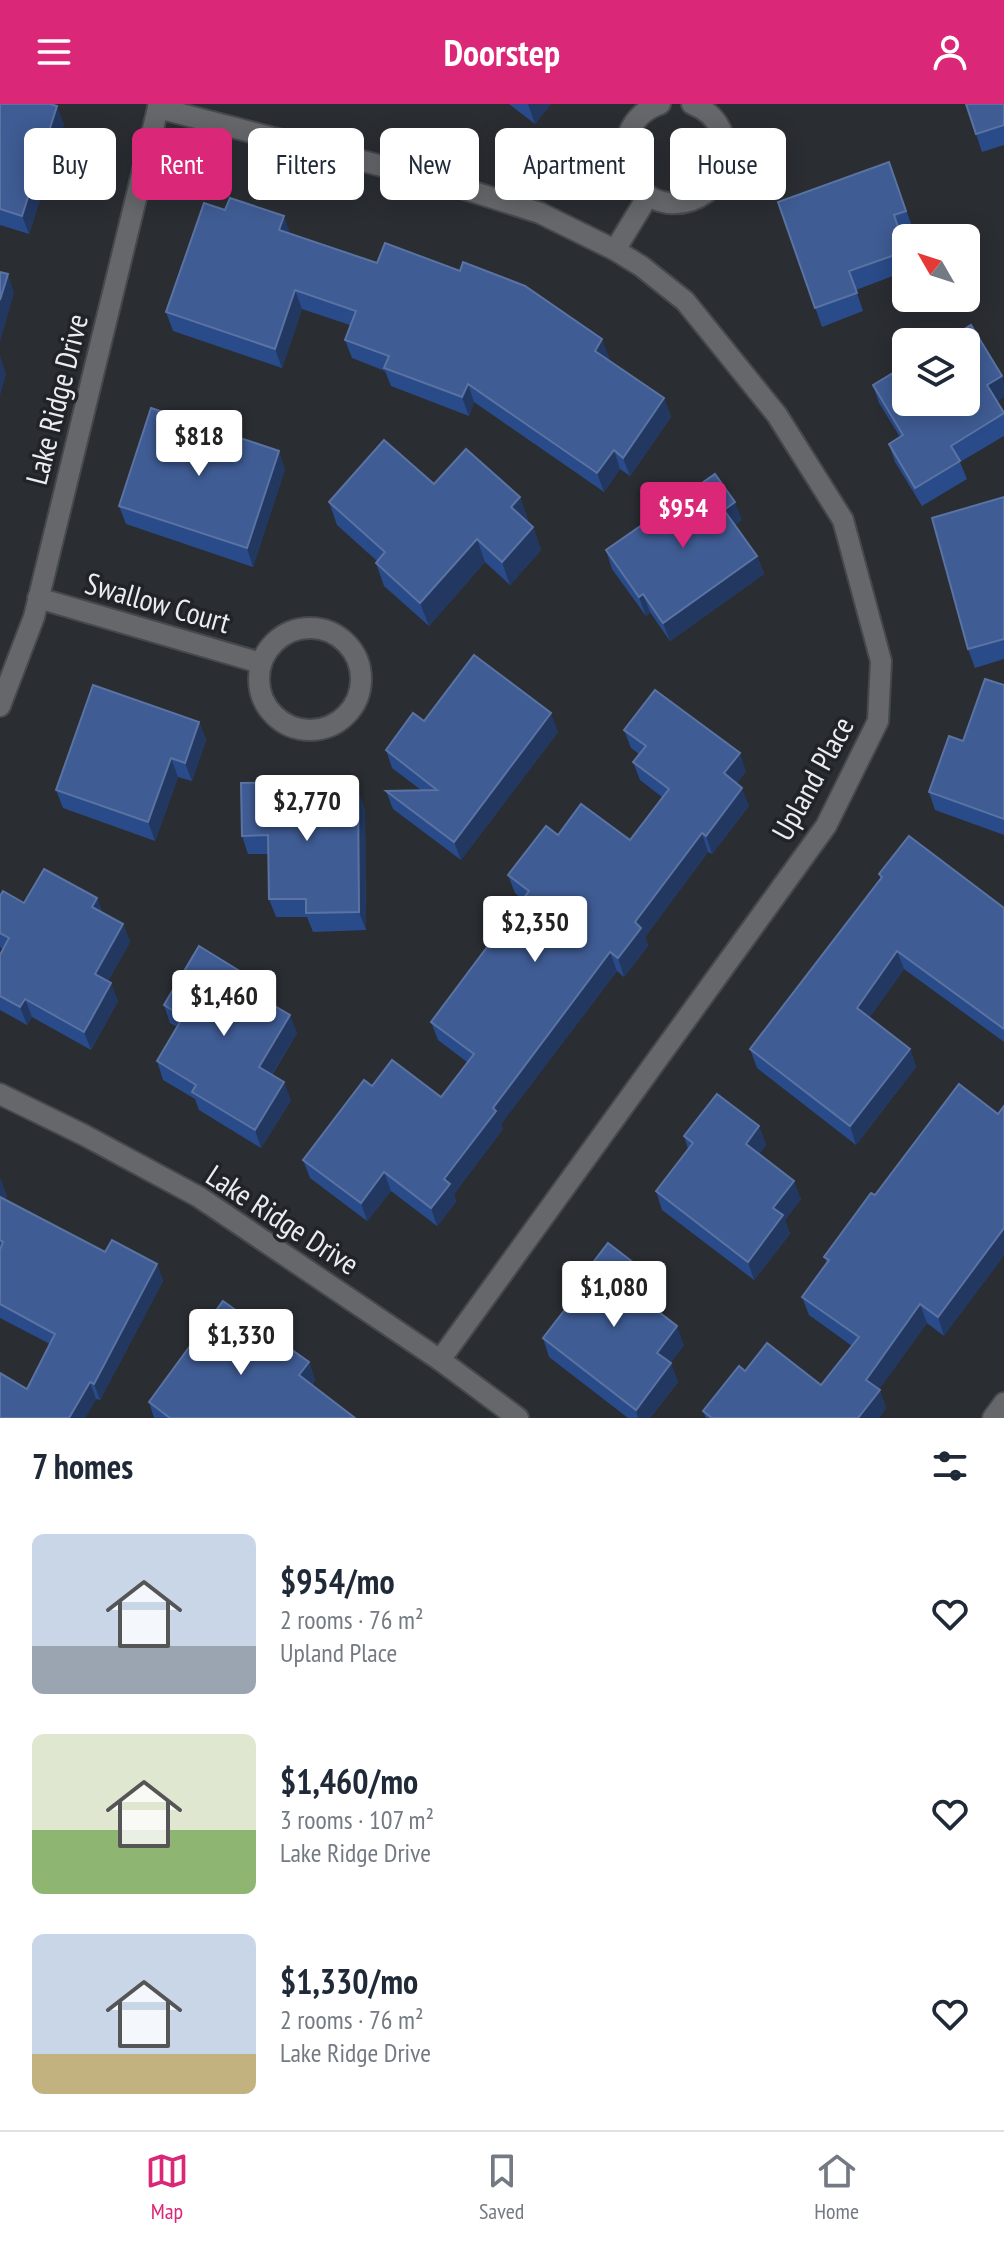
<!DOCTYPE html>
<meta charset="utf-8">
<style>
:root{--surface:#fff;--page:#f2f2f3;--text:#1f2937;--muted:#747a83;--line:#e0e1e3;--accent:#db2777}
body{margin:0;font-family:"PT Sans Narrow",sans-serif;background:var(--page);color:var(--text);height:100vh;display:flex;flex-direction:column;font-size:30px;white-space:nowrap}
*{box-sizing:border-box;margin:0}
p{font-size:26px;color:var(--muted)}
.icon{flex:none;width:44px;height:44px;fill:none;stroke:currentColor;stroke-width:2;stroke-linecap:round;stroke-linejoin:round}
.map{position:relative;height:1314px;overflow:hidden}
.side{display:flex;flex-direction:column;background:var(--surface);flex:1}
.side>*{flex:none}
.hud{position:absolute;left:24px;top:24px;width:956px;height:72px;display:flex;gap:16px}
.needle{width:52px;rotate:309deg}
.controls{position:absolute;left:892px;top:120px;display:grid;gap:16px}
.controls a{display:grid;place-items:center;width:88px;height:88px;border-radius:12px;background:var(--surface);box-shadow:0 4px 20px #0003;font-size:40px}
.price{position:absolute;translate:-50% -68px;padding:0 18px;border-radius:8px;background:#fff;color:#222;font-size:26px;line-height:52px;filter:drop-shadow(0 2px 4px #0008)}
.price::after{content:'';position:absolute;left:50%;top:48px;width:24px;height:18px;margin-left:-12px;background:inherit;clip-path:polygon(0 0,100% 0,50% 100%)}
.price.active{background:var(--accent);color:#fff}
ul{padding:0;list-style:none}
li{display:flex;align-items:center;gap:24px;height:200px;padding:0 32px}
li span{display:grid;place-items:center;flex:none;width:224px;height:160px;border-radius:12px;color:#555}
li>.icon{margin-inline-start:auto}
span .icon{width:96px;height:96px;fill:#fffc;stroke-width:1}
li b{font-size:34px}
h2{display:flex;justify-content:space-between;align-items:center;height:96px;padding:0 32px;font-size:34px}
.chip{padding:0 28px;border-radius:12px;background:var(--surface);box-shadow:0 4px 20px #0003;font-size:28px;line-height:72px}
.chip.active{background:var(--accent);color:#fff}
header{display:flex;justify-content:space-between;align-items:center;height:104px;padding:0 32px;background:var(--accent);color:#fff;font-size:36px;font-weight:700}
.dock{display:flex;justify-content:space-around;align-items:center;height:112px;border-top:2px solid var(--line);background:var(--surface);font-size:22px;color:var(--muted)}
.dock a{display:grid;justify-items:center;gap:4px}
.dock .active{color:var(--accent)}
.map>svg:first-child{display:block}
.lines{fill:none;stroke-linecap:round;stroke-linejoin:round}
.street-casing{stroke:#45484d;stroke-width:24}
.street{stroke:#66676a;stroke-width:20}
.wall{fill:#2a4b89}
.shaded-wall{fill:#223861}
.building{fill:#3f5c94;stroke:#5a73a2;stroke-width:2}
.labels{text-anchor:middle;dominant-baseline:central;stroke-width:7;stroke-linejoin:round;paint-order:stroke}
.street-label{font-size:30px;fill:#eaecf0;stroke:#202328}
</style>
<header><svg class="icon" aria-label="menu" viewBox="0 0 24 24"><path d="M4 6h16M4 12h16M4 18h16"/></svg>Doorstep<svg class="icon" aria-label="person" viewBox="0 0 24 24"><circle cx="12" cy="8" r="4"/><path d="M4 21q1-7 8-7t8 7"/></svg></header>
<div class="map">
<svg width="1004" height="1314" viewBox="0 0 1004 1314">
<rect width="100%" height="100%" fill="#2a2d32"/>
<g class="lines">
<g class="street-casing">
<g id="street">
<path d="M660,0C646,5 634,15 629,29C622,45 623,61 633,76C640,89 654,97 668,99C728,105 749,22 692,0"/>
<path d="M158,4L436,76L540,109L615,146L641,162L685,197L777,311L843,416L881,557L878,617L826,722L440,1256"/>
<path d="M615,146L648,92"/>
<path d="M38,494L261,559"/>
<circle cx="310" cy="575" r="51"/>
<path d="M0,602L34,513L159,0"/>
<path d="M0,990L84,1031L199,1093L440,1256L518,1314"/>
<path d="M993,1314L1004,1299"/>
</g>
</g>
<use href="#street" class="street"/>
</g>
<g class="wall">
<path d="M0,0L64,20L29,130L0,121Z"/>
<path d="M509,0H551L535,20Z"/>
<path d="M966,0H1004V41L982,48Z"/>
<path d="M889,58L913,125L901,130L906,145V167L856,186L863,207L822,223L778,98Z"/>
<path d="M291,130L609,253L608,256L664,294L671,313L630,372L620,365L604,388L474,298L469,312L391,282L385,267L352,254L345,236L350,221L302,205L282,264L173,227L166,208Z"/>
<path d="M873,281L997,298L1004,309V332L960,358L967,375L922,402L895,358L889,340L900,333L879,299Z"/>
<path d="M285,365L253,463L126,420L119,402Z"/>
<path d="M434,380L520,393L528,416L527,418L533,423L541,446L510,481L485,458L429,522L384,482L376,459L377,457L337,421L329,398Z"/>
<path d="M1004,393V555L975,564L968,545Z"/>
<path d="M742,416L735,421L757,452L764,470L670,537L650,508L646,512L612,465L606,446Z"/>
<path d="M1004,581V731L935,706L929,688L963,637Z"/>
<path d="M424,617L558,628L461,756L393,705L386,687L421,686L392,664L386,646Z"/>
<path d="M199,618L206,636L192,677L178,673L155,737L63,704L56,686Z"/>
<path d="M624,626L746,667L737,679L749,702L712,750L708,748L645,833L648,842L624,873L617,867L501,1020L503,1025L454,1090L456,1098L437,1122L391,1087L367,1117L310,1074L303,1056L372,982L441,993L467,958L438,936L431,918L523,796L515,789L508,771L558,731L630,736L662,693L640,676L633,658L639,650L631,644Z"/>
<path d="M358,687L365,706L366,826L313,828L307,813H276L269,795L268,750H248L242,732L302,688Z"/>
<path d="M879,770L1004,804V938L904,865L869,914L910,945L916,963L856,1041L757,964L750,945L881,775Z"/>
<path d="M0,792L24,799L97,794L102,808L123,820L130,838L108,877L118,897L91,946L32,913L27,921L0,906V851L3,845L0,843Z"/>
<path d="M264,882L270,899L297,929L272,971L291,996L261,1044L199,1006L195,995L163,976L157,957L177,923L170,919L164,901Z"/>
<path d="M998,1010L944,1232L927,1219L879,1285L886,1304L879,1314H706L703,1307L745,1267L821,1281L852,1242L809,1211L802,1193L827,1159L824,1153L875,1091Z"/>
<path d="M759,1022L766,1041L759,1050L801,1095L785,1116L790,1130L754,1176L662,1106L656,1087L688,1045L684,1032Z"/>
<path d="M0,1075L7,1092L5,1096L105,1148L157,1160L163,1177L100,1296L96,1295L85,1314H0L27,1285L50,1240L0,1214Z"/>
<path d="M647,1169L654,1188L646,1198L684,1241L670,1259L678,1278L650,1314H628L549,1253L543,1234L577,1190L575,1182Z"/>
<path d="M309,1258L315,1276L312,1281L355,1314H154L149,1298Z"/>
</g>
<g class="shaded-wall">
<path d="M528,0H551L535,20Z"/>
<path d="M57,2L64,20L29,130L22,112Z"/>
<path d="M284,112L291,131L279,126Z"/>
<path d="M8,170L14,189L0,238V196Z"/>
<path d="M295,186L302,205L282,264L275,245Z"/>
<path d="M602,235L609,253L601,265L595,247Z"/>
<path d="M0,252L6,270L0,292Z"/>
<path d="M1002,272L1004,279V293L994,300L987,281Z"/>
<path d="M468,280L474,298L469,312L462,293Z"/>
<path d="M664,294L671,313L630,372L623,354Z"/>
<path d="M614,346L620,365L604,388L597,369Z"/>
<path d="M279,347L285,365L253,463L247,444Z"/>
<path d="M520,393L528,416L519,426L511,403Z"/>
<path d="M735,398L742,416L731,424L724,406Z"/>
<path d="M533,423L541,446L510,481L502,458Z"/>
<path d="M477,435L485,458L429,522L420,499Z"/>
<path d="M757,452L764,470L670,537L663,519Z"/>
<path d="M643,490L650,508L646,512L639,493Z"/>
<path d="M551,609L558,628L461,756L454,738Z"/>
<path d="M199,618L206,636L192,677L185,659Z"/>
<path d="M740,649L746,667L731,688L724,669Z"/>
<path d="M171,654L178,673L155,737L148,718Z"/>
<path d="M742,684L749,702L712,750L706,732Z"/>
<path d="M358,687L365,706L366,826L359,808Z"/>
<path d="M702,729L708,748L645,833L648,842L624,873L618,854L635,818Z"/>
<path d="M97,794L103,813L92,803Z"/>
<path d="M123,820L130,838L102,888L95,870Z"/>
<path d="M897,847L904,865L863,922L857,904Z"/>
<path d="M610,848L617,867L501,1020L503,1025L454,1090L456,1098L437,1122L431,1104L444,1075L493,1004Z"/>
<path d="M111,879L118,897L91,946L84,928Z"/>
<path d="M264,882L270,901L258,892Z"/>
<path d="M25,895L32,913L27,921L20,903Z"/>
<path d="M290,911L297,929L265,981L259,963Z"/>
<path d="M910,945L916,963L856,1041L850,1022Z"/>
<path d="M284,978L291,996L261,1044L255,1026Z"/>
<path d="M759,1022L766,1041L752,1058L746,1040Z"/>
<path d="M384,1068L391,1087L367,1117L361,1099Z"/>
<path d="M1,1075L7,1092L0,1105V1078Z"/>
<path d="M794,1077L801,1095L785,1116L790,1130L754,1176L748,1158L773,1104Z"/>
<path d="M1004,1124V1152L944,1232L938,1213Z"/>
<path d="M157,1160L163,1177L100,1296L94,1280Z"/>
<path d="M647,1169L654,1188L639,1206L633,1188Z"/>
<path d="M920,1200L927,1219L873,1294L866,1276Z"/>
<path d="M677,1222L684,1241L664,1267L657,1249Z"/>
<path d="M309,1258L315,1276L305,1290L299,1271Z"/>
<path d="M671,1259L678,1278L650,1314H638L636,1306Z"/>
<path d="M90,1278L96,1295L85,1314H69Z"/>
<path d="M880,1286L886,1304L879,1314H858Z"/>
</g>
<g class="building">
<path d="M0,0H50L57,2L22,112L0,105Z"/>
<path d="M966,0H1004V22V21L976,30Z"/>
<path d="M889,58L906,107L894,111L906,147L849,167L857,189L815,204L778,98Z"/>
<path d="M230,94L284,112L279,126L377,159L385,139L460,167L463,158L525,182L602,235L595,247L664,294L623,354L614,346L597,369L468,280L462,293L384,264L389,252L345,236L356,207L295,186L275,245L166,208L204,99L225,106Z"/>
<path d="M0,168L8,170L0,196Z"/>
<path d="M971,221L1002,272L987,281L1004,309L951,342L960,357L915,384L889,340L903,331L873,281L906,261V298H966V238H944Z"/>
<path d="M151,304L279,347L247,444L119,402Z"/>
<path d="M384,336L434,380L466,345L520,393L511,403L533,423L502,458L477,435L420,499L376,459L385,448L329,398Z"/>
<path d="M715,370L735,398L724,406L757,452L663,519L643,490L639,493L606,446Z"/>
<path d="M1004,393V535L968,545L932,414Z"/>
<path d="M474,551L551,609L454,738L386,687L437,686L386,646L413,609L424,617Z"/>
<path d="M985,575L1004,581V715L929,688L949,632L963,637Z"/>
<path d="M93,581L199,618L185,659L171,654L148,718L56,686Z"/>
<path d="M655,586L740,649L724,669L742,684L706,732L702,729L635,818L641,824L618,854L610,848L493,1004L496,1007L444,1075L450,1080L431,1104L384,1068L361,1099L303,1056L364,976L372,982L392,956L441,993L474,950L431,918L529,787L508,771L546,722L558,731L581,700L630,736L669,685L633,658L646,642L624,626Z"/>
<path d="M298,678V689L358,687L359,808L306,809V795H269L268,731L242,732L241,679Z"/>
<path d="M909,732L1004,804V925L897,847L857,904L910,945L850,1022L750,945L882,773L879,770Z"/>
<path d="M44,765L97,794L92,803L123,820L95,870L111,879L84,928L25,895L20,903L0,892V851L9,834L0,829V792L3,787L24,799Z"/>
<path d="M199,842L264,882L258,892L290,911L259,963L284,978L255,1026L192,988L196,981L157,957L183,913L164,901Z"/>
<path d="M959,980L998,1010L1004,1002V1124L938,1213L920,1200L866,1276L880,1286L858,1314H712L703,1307L739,1262L745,1267L767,1239L821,1281L859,1233L802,1193L829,1156L824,1153L871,1089L875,1091Z"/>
<path d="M717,990L759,1022L746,1040L794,1077L773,1104L783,1111L748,1158L656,1087L693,1039L684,1032Z"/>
<path d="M0,1093L105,1148L112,1136L157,1160L94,1280L90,1278L69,1314H0V1269L27,1285L55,1230L0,1200V1146L3,1138L0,1136Z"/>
<path d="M608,1139L647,1169L633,1188L677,1222L657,1249L671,1259L636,1306L543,1234L580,1186L575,1182Z"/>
<path d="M223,1197L309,1258L299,1271L355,1314H170L149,1298Z"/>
</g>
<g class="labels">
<g class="street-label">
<text transform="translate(56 295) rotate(-76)">Lake Ridge Drive</text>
<text transform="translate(158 498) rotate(16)">Swallow Court</text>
<text transform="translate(812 674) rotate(-61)">Upland Place</text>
<text transform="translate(283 1115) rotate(33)">Lake Ridge Drive</text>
</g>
</g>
</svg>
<div class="controls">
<a><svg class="needle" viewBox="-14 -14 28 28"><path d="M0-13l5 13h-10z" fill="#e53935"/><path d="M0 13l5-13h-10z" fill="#747a83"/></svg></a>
<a><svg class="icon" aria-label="layers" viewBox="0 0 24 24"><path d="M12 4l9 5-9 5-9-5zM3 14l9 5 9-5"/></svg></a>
</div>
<b class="price" style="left:199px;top:374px">$818</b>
<b class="price active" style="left:683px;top:446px">$954</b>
<b class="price" style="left:307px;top:739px">$2,770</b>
<b class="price" style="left:535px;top:860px">$2,350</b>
<b class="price" style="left:224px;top:934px">$1,460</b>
<b class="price" style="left:614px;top:1225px">$1,080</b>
<b class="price" style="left:241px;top:1273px">$1,330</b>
<div class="hud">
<a class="chip">Buy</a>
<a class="chip active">Rent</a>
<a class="chip">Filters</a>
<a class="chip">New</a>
<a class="chip">Apartment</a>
<a class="chip">House</a>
</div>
</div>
<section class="side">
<h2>7 homes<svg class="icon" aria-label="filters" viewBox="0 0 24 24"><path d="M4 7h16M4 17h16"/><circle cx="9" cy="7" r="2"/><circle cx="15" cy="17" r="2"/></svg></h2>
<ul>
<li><span style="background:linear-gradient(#c9d6e8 70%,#9aa5b1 0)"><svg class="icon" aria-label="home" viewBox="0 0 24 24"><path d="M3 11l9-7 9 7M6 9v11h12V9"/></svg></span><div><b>$954/mo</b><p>2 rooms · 76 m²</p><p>Upland Place</p></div><svg class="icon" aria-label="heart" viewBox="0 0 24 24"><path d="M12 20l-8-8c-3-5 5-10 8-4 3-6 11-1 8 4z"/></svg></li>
<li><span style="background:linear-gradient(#dfe7d0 60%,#8fb573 0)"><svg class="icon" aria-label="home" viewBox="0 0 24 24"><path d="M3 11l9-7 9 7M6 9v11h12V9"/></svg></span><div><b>$1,460/mo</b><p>3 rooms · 107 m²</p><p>Lake Ridge Drive</p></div><svg class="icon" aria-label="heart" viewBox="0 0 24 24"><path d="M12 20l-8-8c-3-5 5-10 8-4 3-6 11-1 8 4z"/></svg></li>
<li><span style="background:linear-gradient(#c9d6e8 75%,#c2b280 0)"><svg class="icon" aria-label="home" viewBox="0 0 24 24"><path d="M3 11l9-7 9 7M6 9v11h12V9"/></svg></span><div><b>$1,330/mo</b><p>2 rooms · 76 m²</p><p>Lake Ridge Drive</p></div><svg class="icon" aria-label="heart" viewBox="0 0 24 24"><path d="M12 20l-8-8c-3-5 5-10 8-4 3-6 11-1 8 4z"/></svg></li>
</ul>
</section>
<nav class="dock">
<a class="active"><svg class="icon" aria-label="map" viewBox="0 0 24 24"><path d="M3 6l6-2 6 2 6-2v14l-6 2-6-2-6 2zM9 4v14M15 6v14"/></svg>Map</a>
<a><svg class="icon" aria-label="saved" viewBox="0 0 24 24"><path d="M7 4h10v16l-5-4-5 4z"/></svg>Saved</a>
<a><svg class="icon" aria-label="home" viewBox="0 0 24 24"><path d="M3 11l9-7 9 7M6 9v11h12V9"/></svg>Home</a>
</nav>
